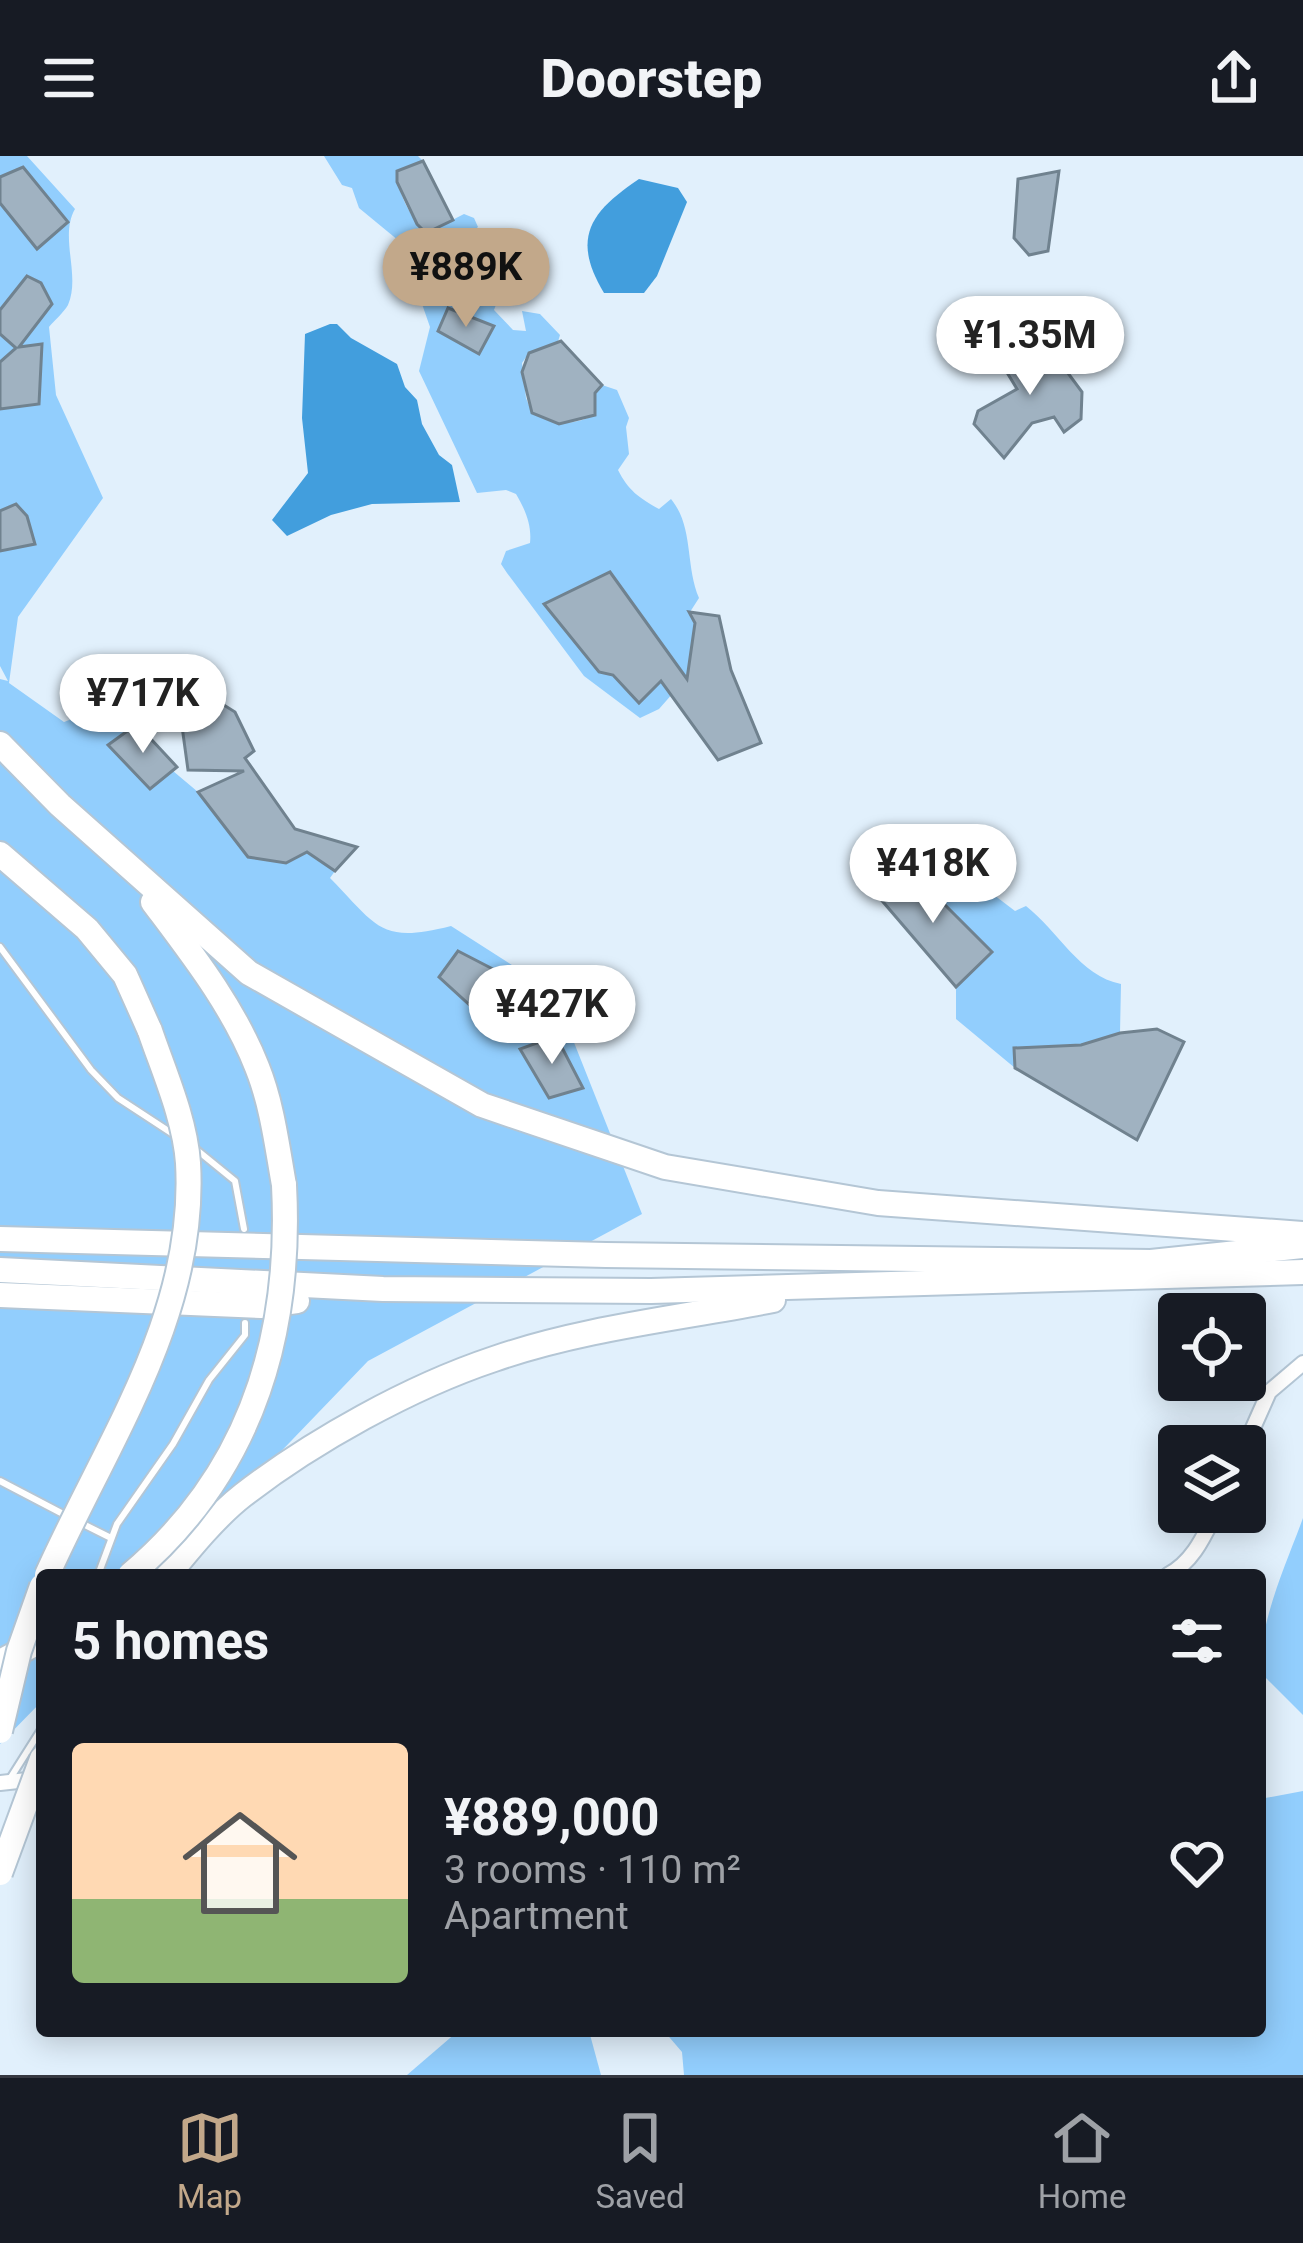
<!DOCTYPE html>
<meta charset="utf-8">
<style>
:root{--surface:#171b24;--page:#242831;--text:#f1f3f6;--muted:#9ea1a6;--line:#363941;--accent:#c2a88a}
body{margin:0;font-family:Roboto,sans-serif;background:var(--page);color:var(--text);height:100vh;display:flex;flex-direction:column;font-size:45px;white-space:nowrap}
*{box-sizing:border-box;margin:0}
p{font-size:39px;color:var(--muted)}
.icon{flex:none;width:66px;height:66px;fill:none;stroke:currentColor;stroke-width:2;stroke-linecap:round;stroke-linejoin:round}
.map{position:relative;flex:1;overflow:hidden}
.sheet{position:absolute;left:36px;top:1413px;width:1230px;height:468px;display:flex;flex-direction:column;background:var(--surface);border-radius:12px;box-shadow:0 6px 30px #0003}
.sheet>*{flex:none}
.fabs{position:absolute;left:1158px;top:1137px;display:grid;gap:24px}
.fabs a{display:grid;place-items:center;width:108px;height:108px;border-radius:12px;background:var(--surface);box-shadow:0 6px 30px #0003;font-size:60px}
.price{position:absolute;translate:-50% -102px;padding:0 27px;border-radius:42px;background:#fff;color:#222;font-size:39px;line-height:78px;filter:drop-shadow(0 3px 6px #0008)}
.price::after{content:'';position:absolute;left:50%;top:72px;width:36px;height:27px;margin-left:-18px;background:inherit;clip-path:polygon(0 0,100% 0,50% 100%)}
.price.on{background:var(--accent);color:#111}
ul{padding:0;list-style:none}
li{display:flex;align-items:center;gap:36px;height:300px;padding:0 36px}
li+li{border-top:3px solid var(--line)}
li span{display:grid;place-items:center;flex:none;width:336px;height:240px;border-radius:12px;color:#555}
li>.icon{margin-inline-start:auto}
span .icon{width:144px;height:144px;fill:#fffc;stroke-width:1}
li b{font-size:51px}
h2{display:flex;justify-content:space-between;align-items:center;height:144px;padding:0 36px;font-size:51px}
header{display:flex;justify-content:space-between;align-items:center;height:156px;padding:0 36px;background:var(--surface);font-size:54px;font-weight:800}
.tab-bar{display:flex;justify-content:space-around;align-items:center;height:168px;border-top:3px solid var(--line);background:var(--surface);font-size:33px;color:var(--muted)}
.tab-bar a{display:grid;justify-items:center;gap:6px}
.tab-bar .on{color:var(--accent)}
.map>svg:first-child{display:block}
.green{fill:#92cefd}
.water{fill:#429edd}
.building{fill:#a0b2c1;stroke:#70828f;stroke-width:3}
.lines{fill:none;stroke-linecap:round;stroke-linejoin:round}
.service-casing{stroke:#b4c6d5;stroke-width:10}
.minor-casing{stroke:#b4c6d5;stroke-width:18}
.motorway-casing{stroke:#b4c6d5;stroke-width:28}
.service{stroke:#fff;stroke-width:6}
.minor{stroke:#fff;stroke-width:14}
.motorway{stroke:#fff;stroke-width:24}
.motorway-bridge-casing{stroke:#b4c6d5;stroke-width:28;stroke-linecap:butt}
.motorway-bridge{stroke:#fff;stroke-width:24}
</style>
<header><svg class="icon" aria-label="menu" viewBox="0 0 24 24"><path d="M4 6h16M4 12h16M4 18h16"/></svg>Doorstep<svg class="icon" aria-label="share" viewBox="0 0 24 24"><path d="M12 15V3M7 8l5-5 5 5M5 13v7h14v-7"/></svg></header>
<div class="map">
<svg width="1303" height="1919" viewBox="0 0 1303 1919">
<rect width="100%" height="100%" fill="#e1f0fc"/>
<g class="green">
<path d="M0,0H27L75,53C59,81 81,119 68,149C64,156 54,165 49,171L56,239L103,342L18,461L9,527L64,566L93,555L137,568L109,590L152,631L173,615L198,636L250,701L286,707L307,696L335,715L330,722C378,771 380,788 451,770L554,836L642,1058L368,1205L162,1419H42V1545L0,1588V523L8,525L0,510Z"/>
<path d="M324,0H418L423,5L397,15C397,36 411,63 427,77L464,58L474,62L478,71L462,85L454,87L451,93L462,105L464,125L492,127L498,121L512,126L515,138L510,144L497,146L494,154L513,174L526,175L522,155L540,158L560,179L557,189L529,197L522,207L526,242L532,257C555,269 571,270 595,259V237L602,229L617,234L629,262L626,271L629,298L618,314C628,334 639,342 659,353L671,343C694,371 685,409 699,442L690,456L695,467L691,511H696L659,553L640,562L584,520L507,417L501,408L506,395L530,387C532,369 525,353 516,338L506,334L477,337L419,215L430,171L414,125L410,94L359,52L352,32L342,29Z"/>
<path d="M932,701L973,723L1015,755L1026,750C1058,775 1080,820 1121,828L1120,877L1081,889L1015,892V912L956,863V831L992,796L907,711Z"/>
<path d="M1303,1362V1559L1260,1516C1260,1464 1285,1411 1303,1362Z"/>
<path d="M1303,1635V1919H684L682,1896L664,1875H1260V1643Z"/>
<path d="M464,1875H589L601,1919H407L457,1876Z"/>
</g>
<g class="water">
<path d="M639,23L678,32L687,46L657,120L644,137H604C571,82 590,56 639,23Z"/>
<path d="M330,168H337L351,182L397,208L405,231L417,244L422,268L439,299L452,309L460,346L372,348L331,359L287,380L272,364L308,317L302,262L305,178Z"/>
</g>
<g class="building">
<path d="M423,5L453,64L426,77L417,68L397,26V15Z"/>
<path d="M23,11L68,66L37,93L0,47V21Z"/>
<path d="M1059,15L1048,95L1029,99L1014,82L1018,23Z"/>
<path d="M490,84L498,121L492,127L469,128L464,125L462,105L451,93L454,87Z"/>
<path d="M27,120L41,127L52,148L19,191L42,188L39,248L0,253V206L16,192L0,178V154Z"/>
<path d="M448,152L494,170L479,198L438,175Z"/>
<path d="M1026,182L1039,199L1062,209L1082,236L1081,263L1064,276L1054,261L1032,267L1004,302L974,268L978,255L1017,233L997,200Z"/>
<path d="M561,185L602,229L595,237V259L559,268L532,257L522,216L529,197Z"/>
<path d="M16,348L27,360L35,388L0,395V355Z"/>
<path d="M610,416L687,523L695,467L689,456L719,460L731,514L761,587L718,604L661,525L639,547L613,519L599,516L544,448Z"/>
<path d="M219,546L235,556L254,595L245,602L295,673L357,691L335,715L307,696L286,707L248,701L198,636L244,615L188,614L181,563Z"/>
<path d="M137,568L177,611L150,633L108,589Z"/>
<path d="M907,711L992,796L956,831L872,733Z"/>
<path d="M458,795L518,826L486,864L439,821Z"/>
<path d="M1157,873L1184,886L1137,984L1015,912L1014,892L1081,889L1120,877Z"/>
<path d="M556,880L583,932L549,942L520,893Z"/>
</g>
<g class="lines">
<g class="service-casing">
<g id="service">
<path d="M0,791L91,914L118,942L176,980"/>
<path d="M192,990L235,1025L244,1073"/>
<path d="M0,1325L65,1359"/>
<path d="M77,1365L111,1382"/>
<path d="M98,1419L117,1368L173,1288L209,1224L245,1179V1167"/>
<path d="M11,1621L42,1572"/>
</g>
</g>
<g class="minor-casing">
<g id="minor">
<path d="M1245,1290L1269,1236L1303,1207"/>
<path d="M1168,1419C1193,1406 1204,1380 1216,1356"/>
<path d="M0,1627L36,1623"/>
</g>
</g>
<g class="motorway-casing">
<g id="motorway">
<path d="M0,588L60,649L249,817L482,949L665,1011L878,1047L1303,1078"/>
<path d="M0,698L87,773L125,819L150,875"/>
<path d="M153,746C192,798 233,850 257,911C272,948 277,990 284,1029"/>
<path d="M0,1083L606,1099L1151,1106L1303,1090"/>
<path d="M0,1114L383,1133L651,1135L1303,1116"/>
<path d="M0,1139L261,1150L297,1145"/>
<path d="M168,1419C190,1392 216,1360 243,1339C313,1285 410,1231 494,1203C583,1172 681,1162 773,1144"/>
<path d="M0,1506L42,1484"/>
</g>
</g>
<use href="#service" class="service"/>
<use href="#minor" class="minor"/>
<use href="#motorway" class="motorway"/>
<g class="motorway-bridge-casing">
<g id="motorway-bridge">
<path d="M47,1419C106,1287 197,1159 188,1007C185,963 164,916 150,875"/>
<path d="M130,1419C250,1318 292,1182 284,1029"/>
<path d="M0,1575L19,1495L42,1430"/>
<path d="M0,1717L42,1603"/>
</g>
</g>
<use href="#motorway-bridge" class="motorway-bridge"/>
</g>
</svg>
<div class="fabs">
<a><svg class="icon" aria-label="locate" viewBox="0 0 24 24"><circle cx="12" cy="12" r="6"/><path d="M12 2v4M12 18v4M2 12h4M18 12h4"/></svg></a>
<a><svg class="icon" aria-label="layers" viewBox="0 0 24 24"><path d="M12 4l9 5-9 5-9-5zM3 14l9 5 9-5"/></svg></a>
</div>
<b class="price on" style="left:466px;top:174px">¥889K</b>
<b class="price" style="left:1030px;top:242px">¥1.35M</b>
<b class="price" style="left:143px;top:600px">¥717K</b>
<b class="price" style="left:933px;top:770px">¥418K</b>
<b class="price" style="left:552px;top:911px">¥427K</b>
<section class="sheet">
<h2>5 homes<svg class="icon" aria-label="filters" viewBox="0 0 24 24"><path d="M4 7h16M4 17h16"/><circle cx="9" cy="7" r="2"/><circle cx="15" cy="17" r="2"/></svg></h2>
<ul>
<li><span style="background:linear-gradient(#ffd9b3 65%,#8fb573 0)"><svg class="icon" aria-label="home" viewBox="0 0 24 24"><path d="M3 11l9-7 9 7M6 9v11h12V9"/></svg></span><div><b>¥889,000</b><p>3 rooms · 110 m²</p><p>Apartment</p></div><svg class="icon" aria-label="heart" viewBox="0 0 24 24"><path d="M12 20l-8-8c-3-5 5-10 8-4 3-6 11-1 8 4z"/></svg></li>
</ul>
</section>
</div>
<nav class="tab-bar">
<a class="on"><svg class="icon" aria-label="map" viewBox="0 0 24 24"><path d="M3 6l6-2 6 2 6-2v14l-6 2-6-2-6 2zM9 4v14M15 6v14"/></svg>Map</a>
<a><svg class="icon" aria-label="saved" viewBox="0 0 24 24"><path d="M7 4h10v16l-5-4-5 4z"/></svg>Saved</a>
<a><svg class="icon" aria-label="home" viewBox="0 0 24 24"><path d="M3 11l9-7 9 7M6 9v11h12V9"/></svg>Home</a>
</nav>
